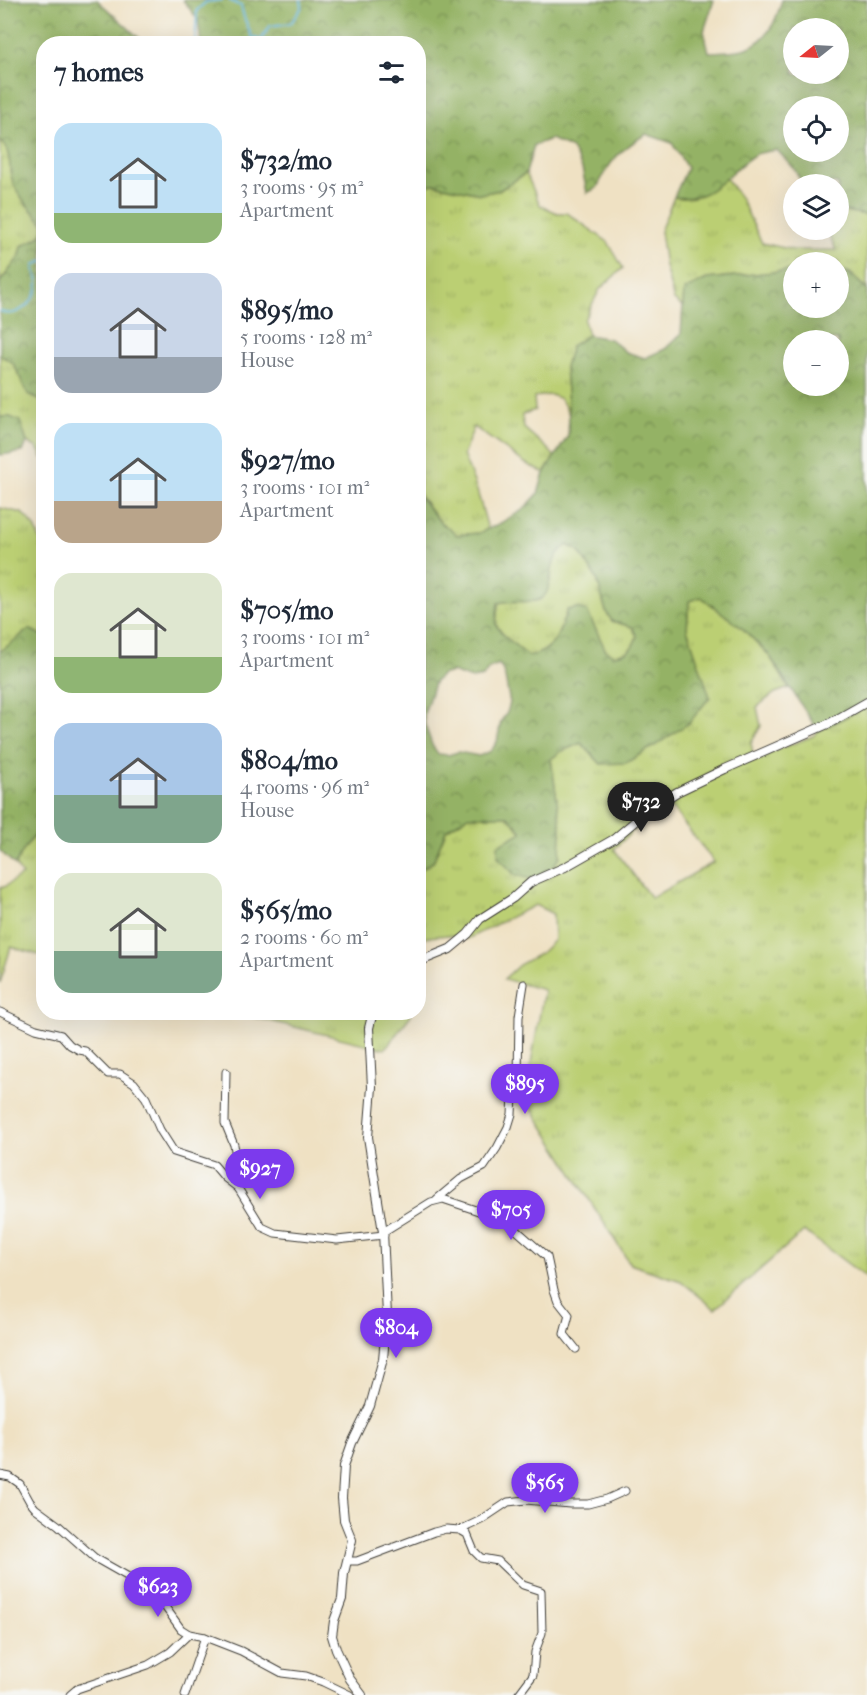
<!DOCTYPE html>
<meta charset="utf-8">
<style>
:root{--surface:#fff;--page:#f2f2f3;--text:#1f2937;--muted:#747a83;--accent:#7c3aed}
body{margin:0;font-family:"IM FELL French Canon",serif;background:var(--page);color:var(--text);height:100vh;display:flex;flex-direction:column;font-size:22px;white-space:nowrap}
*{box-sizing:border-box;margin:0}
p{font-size:20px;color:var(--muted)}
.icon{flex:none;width:33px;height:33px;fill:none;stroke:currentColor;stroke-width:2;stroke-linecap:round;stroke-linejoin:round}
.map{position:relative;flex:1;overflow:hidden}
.side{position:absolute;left:36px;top:36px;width:390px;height:984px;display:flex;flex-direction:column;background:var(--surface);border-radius:24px;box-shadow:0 6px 24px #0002}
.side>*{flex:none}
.needle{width:39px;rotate:252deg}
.tools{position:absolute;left:783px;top:18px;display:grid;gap:12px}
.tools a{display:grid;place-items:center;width:66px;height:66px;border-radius:50%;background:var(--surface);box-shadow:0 6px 24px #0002;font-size:30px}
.price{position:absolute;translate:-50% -51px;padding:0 14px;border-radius:21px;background:var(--accent);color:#fff;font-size:20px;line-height:39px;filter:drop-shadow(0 2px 3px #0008)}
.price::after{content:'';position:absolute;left:50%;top:36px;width:18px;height:14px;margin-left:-9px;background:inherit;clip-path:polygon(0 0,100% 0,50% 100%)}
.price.active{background:#222;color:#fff}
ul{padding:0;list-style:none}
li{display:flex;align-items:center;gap:18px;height:150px;padding:0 18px}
li span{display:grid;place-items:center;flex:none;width:168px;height:120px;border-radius:18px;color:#555}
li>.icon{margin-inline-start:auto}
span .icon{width:72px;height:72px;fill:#fffc;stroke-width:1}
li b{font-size:26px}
h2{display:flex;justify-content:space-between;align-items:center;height:72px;padding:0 18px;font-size:26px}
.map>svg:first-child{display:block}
.grass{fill:url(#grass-tufts);stroke:#6c7648;stroke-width:1.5;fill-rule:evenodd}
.forest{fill:url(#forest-crowns);stroke:#586740;stroke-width:1.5;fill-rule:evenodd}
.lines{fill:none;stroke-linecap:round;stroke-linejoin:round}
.stream{stroke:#66b9e2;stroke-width:2}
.minor-casing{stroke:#3c3a35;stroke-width:9}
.tertiary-casing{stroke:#3c3a35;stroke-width:10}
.minor{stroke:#fff;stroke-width:7}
.tertiary{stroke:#fff;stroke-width:8}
</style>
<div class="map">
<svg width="867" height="1695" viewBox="0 0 867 1695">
<defs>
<pattern id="grass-tufts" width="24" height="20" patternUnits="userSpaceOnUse" patternTransform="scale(1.5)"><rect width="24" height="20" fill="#bbcf73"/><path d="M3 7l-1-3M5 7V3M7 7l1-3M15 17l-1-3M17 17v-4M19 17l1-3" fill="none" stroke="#a0b163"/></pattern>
<pattern id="forest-crowns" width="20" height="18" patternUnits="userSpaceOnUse" patternTransform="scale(1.5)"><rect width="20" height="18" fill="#94b265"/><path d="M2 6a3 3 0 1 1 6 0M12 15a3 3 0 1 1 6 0" fill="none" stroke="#789052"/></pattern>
</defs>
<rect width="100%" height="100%" fill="#f6f6f2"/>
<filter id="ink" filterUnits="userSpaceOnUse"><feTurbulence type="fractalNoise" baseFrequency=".0167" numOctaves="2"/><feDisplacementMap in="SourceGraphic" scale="12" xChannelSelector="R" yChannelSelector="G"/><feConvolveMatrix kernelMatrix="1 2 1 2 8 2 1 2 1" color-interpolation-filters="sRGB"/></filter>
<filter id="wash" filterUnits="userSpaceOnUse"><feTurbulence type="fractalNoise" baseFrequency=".008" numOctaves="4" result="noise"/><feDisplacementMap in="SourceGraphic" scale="24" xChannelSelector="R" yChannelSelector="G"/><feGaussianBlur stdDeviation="1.35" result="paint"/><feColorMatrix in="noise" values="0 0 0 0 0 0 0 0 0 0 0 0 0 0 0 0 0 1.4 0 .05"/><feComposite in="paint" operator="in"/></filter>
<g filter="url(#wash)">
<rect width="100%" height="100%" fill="#efe1c3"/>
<g class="grass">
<path d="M0,140L6,147L11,159L10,172L25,203L44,223C43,239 35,239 22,246L20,256L0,282Z"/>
<path d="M526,173L540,205L557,213H567L608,242L623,268L600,289L584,320L588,335L571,347L565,367L569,415L561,399L551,395L534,397L535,410L522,415L524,428L549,450L555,457L544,473L525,463L474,427L463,455L476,487L488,529L479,533L457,535L440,522L419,495L418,186L435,184L480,194L500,190Z"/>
<path d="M726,178L741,199L762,243L793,250H836L827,230H838L839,210L867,215V290L850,273L839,270L838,262H794L793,270L707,279L684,290L683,307L674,300L665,266L660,231L674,197C698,201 709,192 726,178Z"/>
<path d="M0,355L13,362L28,394L43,402V459L37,448L27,442L20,422L10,417H0Z"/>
<path d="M0,508L22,513L35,527L44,551L43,636L29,629L0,652Z"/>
<path d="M567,545L578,550L584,559L597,579L606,612L612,621L632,627L637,636C632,651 628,653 613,655L605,649L587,611L577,608L567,610C560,632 554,653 528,656L504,636L496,625L498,603L509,600L530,601L547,591C551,572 550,558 567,545Z"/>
<path d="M701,597L742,628L769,655L789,688L775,693L757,707L761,726L751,743L754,759L813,736L818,731L867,706V1278L804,1231L715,1309L681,1281L630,1264L525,1098L544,990L504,979L519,965L541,953L554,940L553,914L535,905L467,939L448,935L419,938V870L433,862L446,830L468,816H508L522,833L560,857L561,828L551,759L562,751L581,743L601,764L710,698L687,629L689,601ZM672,808L714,862L651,898L614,849L638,826Z"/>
<path d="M43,830V956L11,947L0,983V887H4L22,875L15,865C22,853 31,835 43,830Z"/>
<path d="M409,1012L411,1015L385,1049L237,1013Z"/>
</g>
<g class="forest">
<path d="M0,0H97L145,43L44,44L43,223C33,211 20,199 14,185C6,167 15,158 0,140Z"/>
<path d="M183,0H714L704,31L709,52C721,51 736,52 747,48C769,39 776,21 782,0H867V215L839,210L838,184H803L793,167L777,150C770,151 761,152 754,155C725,173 714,203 674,197L687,168L672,143L646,134C620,150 610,160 597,188L587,193L582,168L572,149L551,139L534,145L526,173L500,190L480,194L435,184L419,186L418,44L201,43L198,20ZM794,28H838V74H794ZM794,106H838V152H794Z"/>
<path d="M43,231V402L28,394L13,363L0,355V282L20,256L22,246L41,236Z"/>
<path d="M793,270L794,308H838L839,270L850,273L867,290V706L818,731L769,655L742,628L701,597L689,601L687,629L710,697L689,723L656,745L626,763L601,764L581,743L562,751L551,759L561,828L560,857L549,873L531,879L515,875L498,857V845L522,832L508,816H468L446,830L433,862L419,870L418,495L440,522L457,535L479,533L499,524L523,510L538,494L544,473L568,436L569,415L565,367L571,346L588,335L610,339L626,352L645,358L665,349L681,334L684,290L707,279ZM794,340H838V386H794ZM567,545L578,550L584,559L597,579L606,612L612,621L632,627L637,636C632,651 628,653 613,655L605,649L587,611L577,608L567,610C560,632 555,653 528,656L504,636L496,625L498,603C509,600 533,604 541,599C554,590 548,563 560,551C562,549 565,547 567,545ZM499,664L504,672L510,703L507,713L501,721L497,742L491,751L479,756L458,752L448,755L438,754L432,745L425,725L424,714L434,683L441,675L452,672L472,679L483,677L489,668Z"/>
<path d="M0,417H10L20,421L27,442L23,452L0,455Z"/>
<path d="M29,629L43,636V830C31,835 22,853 15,865L0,851V652Z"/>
</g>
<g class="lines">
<g class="stream">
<path d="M229,0L241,6L244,17L252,37L261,40L270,26L291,23L302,7L301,0"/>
<path d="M195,44L197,10L206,2L222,0"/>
<path d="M0,311C16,320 37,301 38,284C38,278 35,271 34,265L44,261"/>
</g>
</g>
</g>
<g filter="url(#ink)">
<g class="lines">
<g class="minor-casing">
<g id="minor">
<path d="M0,1012L36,1029L61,1035L70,1045L79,1050L85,1051L108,1074H120L134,1083L146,1098L160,1130L174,1152L214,1165L225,1178L238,1188"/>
<path d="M226,1072L225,1123L234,1145L238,1165V1188L262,1227L275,1233L337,1240L384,1235"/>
<path d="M437,1199L461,1179L484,1167L497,1148L508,1127L512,1114L513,1095L518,1077L519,1016L524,984"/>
<path d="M383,1232L431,1202L443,1199L505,1220L547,1257L554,1290L558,1301L569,1315L564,1334L576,1349"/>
<path d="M0,1475L10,1477L20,1484L30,1502L35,1508L58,1525L95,1558L132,1579L147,1585L163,1604L181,1629L189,1634L205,1637L241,1651L282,1673L306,1676L323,1682L350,1695"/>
<path d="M460,1530L481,1520L508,1502L526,1500L570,1504H588L607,1499L625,1491"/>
<path d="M348,1561H357L434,1532L446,1529L460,1530L467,1534L474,1551L481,1558L498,1561L523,1585L541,1591L542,1633L535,1652L533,1675L518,1695"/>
<path d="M70,1695L77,1689L148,1665L170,1652L189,1634"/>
<path d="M185,1695L205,1637"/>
</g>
</g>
<g class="tertiary-casing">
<g id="tertiary">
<path d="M418,962L450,949L468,934L480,919L513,898L531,882L565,867L614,839L646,812L677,792L725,769L830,723L867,702"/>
<path d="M362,1695L350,1679L336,1649L332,1636L334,1621L342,1599L344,1573L352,1540L344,1520L342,1498L344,1466L352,1443L370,1406L383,1359L387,1315L383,1232L368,1137L372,1087L369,1028L373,1012"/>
</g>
</g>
<use href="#minor" class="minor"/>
<use href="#tertiary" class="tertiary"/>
</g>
</g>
</svg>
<div class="tools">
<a><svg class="needle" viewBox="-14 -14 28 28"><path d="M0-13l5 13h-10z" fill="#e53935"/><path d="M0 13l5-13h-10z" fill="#747a83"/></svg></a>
<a><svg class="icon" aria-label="locate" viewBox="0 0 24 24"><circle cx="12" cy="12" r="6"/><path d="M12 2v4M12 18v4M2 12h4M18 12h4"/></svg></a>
<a><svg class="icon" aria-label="layers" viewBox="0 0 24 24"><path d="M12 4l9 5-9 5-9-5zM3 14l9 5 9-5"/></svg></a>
<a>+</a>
<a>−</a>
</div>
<b class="price active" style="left:641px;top:833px">$732</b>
<b class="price" style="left:525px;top:1115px">$895</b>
<b class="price" style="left:260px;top:1200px">$927</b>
<b class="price" style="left:511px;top:1241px">$705</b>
<b class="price" style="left:396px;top:1359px">$804</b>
<b class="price" style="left:545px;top:1514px">$565</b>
<b class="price" style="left:158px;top:1618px">$623</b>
<section class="side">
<h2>7 homes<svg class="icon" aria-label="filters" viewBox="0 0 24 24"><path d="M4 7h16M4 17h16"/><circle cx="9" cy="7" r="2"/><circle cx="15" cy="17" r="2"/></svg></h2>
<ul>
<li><span style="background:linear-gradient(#bfe0f5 75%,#8fb573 0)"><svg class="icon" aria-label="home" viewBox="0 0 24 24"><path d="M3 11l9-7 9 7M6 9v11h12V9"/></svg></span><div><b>$732/mo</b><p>3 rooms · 95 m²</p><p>Apartment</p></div></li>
<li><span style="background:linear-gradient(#c9d6e8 70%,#9aa5b1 0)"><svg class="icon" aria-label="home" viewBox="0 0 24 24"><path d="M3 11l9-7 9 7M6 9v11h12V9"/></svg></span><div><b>$895/mo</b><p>5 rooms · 128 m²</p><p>House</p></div></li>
<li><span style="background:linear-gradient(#bfe0f5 65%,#b9a48a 0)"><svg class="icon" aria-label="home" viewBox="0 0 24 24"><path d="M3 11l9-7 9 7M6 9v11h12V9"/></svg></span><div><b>$927/mo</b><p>3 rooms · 101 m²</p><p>Apartment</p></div></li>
<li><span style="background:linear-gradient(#dfe7d0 70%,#8fb573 0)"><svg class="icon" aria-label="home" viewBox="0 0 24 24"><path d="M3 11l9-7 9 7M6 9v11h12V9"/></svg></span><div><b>$705/mo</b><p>3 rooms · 101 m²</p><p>Apartment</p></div></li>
<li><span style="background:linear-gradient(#a9c7e8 60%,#7fa58c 0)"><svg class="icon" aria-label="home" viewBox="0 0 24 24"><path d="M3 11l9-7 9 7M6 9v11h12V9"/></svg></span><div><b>$804/mo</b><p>4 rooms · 96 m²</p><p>House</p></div></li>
<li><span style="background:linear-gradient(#dfe7d0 65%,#7fa58c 0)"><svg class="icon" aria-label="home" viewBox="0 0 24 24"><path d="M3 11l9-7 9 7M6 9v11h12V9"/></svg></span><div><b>$565/mo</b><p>2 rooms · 60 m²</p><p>Apartment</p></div></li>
</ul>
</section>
</div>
